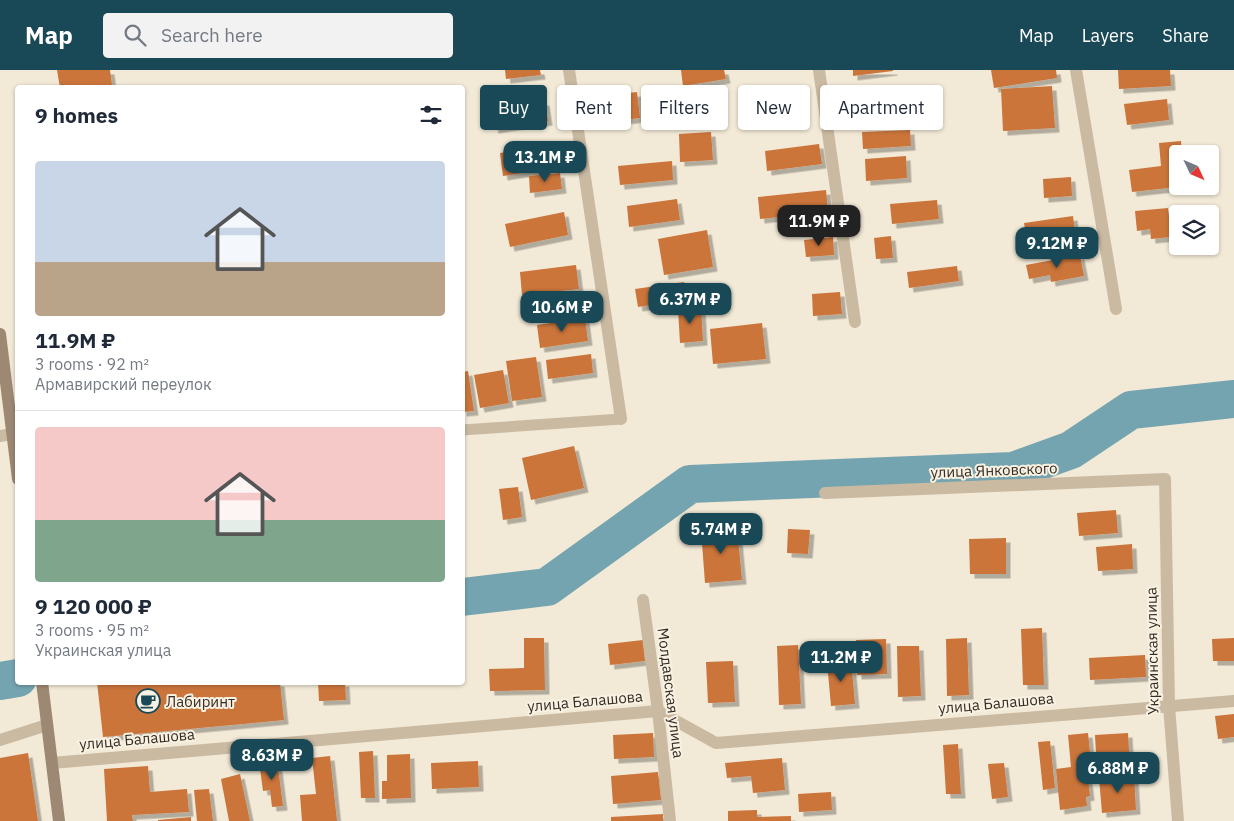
<!DOCTYPE html>
<meta charset="utf-8">
<style>
:root{--surface:#fff;--page:#f2f2f3;--text:#1f2937;--muted:#747a83;--line:#e0e1e3;--accent:#194957}
body{margin:0;font-family:"IBM Plex Sans",sans-serif;background:var(--page);color:var(--text);height:100vh;display:flex;flex-direction:column;font-size:19px;white-space:nowrap}
*{box-sizing:border-box;margin:0}
p{font-size:16px;color:var(--muted)}
.icon{flex:none;width:28px;height:28px;fill:none;stroke:currentColor;stroke-width:2;stroke-linecap:round;stroke-linejoin:round}
.map{position:relative;flex:1;overflow:hidden}
.panel{position:absolute;left:15px;top:15px;width:450px;height:600px;display:flex;flex-direction:column;background:var(--surface);border-radius:5px;box-shadow:0 1px 4px #0004}
.panel>*{flex:none}
.hud{position:absolute;left:480px;top:15px;width:475px;height:45px;display:flex;gap:10px}
.needle{width:32px;rotate:134deg}
.fabs{position:absolute;left:1169px;top:75px;display:grid;gap:10px}
.fabs a{display:grid;place-items:center;width:50px;height:50px;border-radius:5px;background:var(--surface);box-shadow:0 1px 4px #0004;font-size:25px}
.price{position:absolute;translate:-50% -42px;padding:0 11px;border-radius:10px;background:var(--accent);color:#fff;font-size:16px;line-height:32px;filter:drop-shadow(0 1px 2px #0008)}
.price::after{content:'';position:absolute;left:50%;top:30px;width:15px;height:11px;margin-left:-8px;background:inherit;clip-path:polygon(0 0,100% 0,50% 100%)}
.price.on{background:#222;color:#fff}
ul{padding:0;list-style:none}
li{display:grid;align-content:center;gap:10px;height:265px;padding:0 20px}
li+li{border-top:1px solid var(--line)}
li span{display:grid;place-items:center;height:155px;border-radius:5px;color:#555}
li>.icon{margin-inline-start:auto}
span .icon{width:90px;height:90px;fill:#fffc;stroke-width:1}
li b{font-size:21px}
h2{display:flex;justify-content:space-between;align-items:center;height:60px;padding:0 20px;font-size:21px}
.tag{padding:0 18px;border-radius:5px;background:var(--surface);box-shadow:0 1px 4px #0004;font-size:18px;line-height:45px}
.tag.on{background:var(--accent);color:#fff}
header{display:flex;align-items:center;gap:30px;box-sizing:border-box;height:70px;padding:0 25px;background:var(--accent);color:#fff}
header strong{font-size:24px}
nav{display:flex;gap:28px;margin-inline-start:auto;font-size:18px}
.search{width:350px;height:45px;background:var(--page);display:flex;align-items:center;gap:12px;box-sizing:border-box;padding:0 18px;border-radius:5px;color:var(--muted);font-size:19px}
.map>svg:first-child{display:block}
.lines{fill:none;stroke-linecap:round;stroke-linejoin:round}
.river{stroke:#74a4b0;stroke-width:38}
.building{fill:#cb743a;filter:url(#shadow)}
.lane{stroke:#cabaa2;stroke-width:11}
.street{stroke:#cabaa2;stroke-width:12}
.secondary{stroke:#9d8973;stroke-width:12}
.labels{text-anchor:middle;dominant-baseline:central;stroke-width:4;stroke-linejoin:round;paint-order:stroke}
.street-label{font-size:15px;fill:#342c25;stroke:#f9f2e2}
.poi-label{font-size:15px;fill:#342c25;stroke:#f9f2e2;text-anchor:start}
</style>
<header>
<strong>Map</strong>
<div class="search"><svg class="icon" aria-label="search" viewBox="0 0 24 24"><circle cx="10" cy="10" r="6"/><path d="M15 15l6 6"/></svg>Search here</div>
<nav><a>Map</a><a>Layers</a><a>Share</a></nav>
</header>
<div class="map">
<svg width="1234" height="751" viewBox="0 0 1234 751">
<defs>
<filter id="shadow"><feDropShadow dx="4.5" dy="4.5" stdDeviation="0" flood-color="#0004"/></filter>
</defs>
<rect width="100%" height="100%" fill="#f2e9d6"/>
<g class="lines">
<g class="river">
<path d="M462,527L547,517L690,414L1013,401L1071,380L1131,340L1234,329"/>
<path d="M0,611L18,608"/>
</g>
</g>
<g class="building">
<path d="M57,0H110L112,15L95,18H60Z"/>
<path d="M505,0H540L541,5L506,9Z"/>
<path d="M681,0H724L726,9L683,16Z"/>
<path d="M853,0H893V1L853,6Z"/>
<path d="M991,0H1056L1057,8L994,18Z"/>
<path d="M1118,0H1170L1171,16L1119,19Z"/>
<path d="M1052,16L1055,58L1003,61L1001,19Z"/>
<path d="M934,20L937,48L892,54L889,25Z"/>
<path d="M637,22L640,48L608,52L604,26Z"/>
<path d="M1167,29L1169,50L1127,55L1124,34Z"/>
<path d="M781,30L782,50L749,51V31Z"/>
<path d="M545,31L548,51L494,59L491,40Z"/>
<path d="M910,60L911,76L863,79L862,62Z"/>
<path d="M711,62L713,90L680,92L679,64Z"/>
<path d="M1181,71L1182,84H1178V117L1132,122L1129,100L1161,96L1159,73Z"/>
<path d="M819,74L822,94L767,101L765,81Z"/>
<path d="M557,75L560,97L503,106L500,83Z"/>
<path d="M906,86L907,108L866,111L865,89Z"/>
<path d="M672,91L673,110L620,115L618,96Z"/>
<path d="M560,103L562,119L530,123L529,106Z"/>
<path d="M1071,107L1072,126L1044,128L1043,109Z"/>
<path d="M826,120L828,142L760,149L758,127Z"/>
<path d="M677,129L680,150L629,157L627,136Z"/>
<path d="M937,130L939,149L892,154L890,134Z"/>
<path d="M1168,138L1171,167L1151,169L1150,159L1137,161L1135,141Z"/>
<path d="M564,142L568,165L510,177L505,154Z"/>
<path d="M1073,146L1075,162L1027,170L1024,153Z"/>
<path d="M707,160L713,197L664,205L658,169Z"/>
<path d="M891,166L893,188L876,189L874,168Z"/>
<path d="M833,167L834,185L806,187L804,170Z"/>
<path d="M1080,185L1084,206L1051,212L1050,205L1029,209L1026,195Z"/>
<path d="M576,195L579,219L522,225L520,202Z"/>
<path d="M957,196L959,211L909,218L907,202Z"/>
<path d="M684,212L686,229L638,237L635,219Z"/>
<path d="M840,222L842,244L813,246L812,224Z"/>
<path d="M701,238L703,271L680,273L678,239Z"/>
<path d="M585,248L588,271L540,278L537,255Z"/>
<path d="M762,253L766,289L713,294L710,259Z"/>
<path d="M591,284L593,303L548,309L546,290Z"/>
<path d="M536,287L542,327L512,331L506,291Z"/>
<path d="M503,300L509,333L480,338L474,305Z"/>
<path d="M468,301L474,341L462,342V302Z"/>
<path d="M574,376L584,418L531,430L522,388Z"/>
<path d="M518,417L522,447L503,450L499,419Z"/>
<path d="M1116,440L1118,463L1079,466L1077,443Z"/>
<path d="M737,457L742,510L705,513L701,460Z"/>
<path d="M788,459L810,460L808,484L787,483Z"/>
<path d="M1006,468V504H970L969,469Z"/>
<path d="M1132,474L1133,499L1098,501L1096,477Z"/>
<path d="M1042,558L1044,615H1023L1021,559Z"/>
<path d="M524,568H544L545,620L490,621L489,599L524,598Z"/>
<path d="M967,568L969,625L947,626L946,569Z"/>
<path d="M1234,568V591H1213L1212,569Z"/>
<path d="M886,569L887,604L857,605L856,570Z"/>
<path d="M643,570L645,591L610,595L608,574Z"/>
<path d="M798,575L801,634L779,635L777,576Z"/>
<path d="M897,576H919L921,626L898,627Z"/>
<path d="M1145,585L1146,607L1090,610L1089,588Z"/>
<path d="M851,590L855,634L831,636L827,592Z"/>
<path d="M733,591L735,632L708,633L706,592Z"/>
<path d="M97,612H280L284,650L103,667Z"/>
<path d="M318,612H345L346,630L319,631Z"/>
<path d="M1234,644V667L1218,669L1215,646Z"/>
<path d="M653,663L654,687L614,689L613,665Z"/>
<path d="M1088,663L1091,692L1086,693L1090,726L1086,727L1087,736L1060,740L1056,699L1071,697L1068,665Z"/>
<path d="M1128,663L1130,700L1097,702L1095,665Z"/>
<path d="M1050,671L1055,718L1043,720L1038,672Z"/>
<path d="M958,674L961,724H946L943,675Z"/>
<path d="M373,681L375,728H361L359,682Z"/>
<path d="M28,683L38,751H0V688Z"/>
<path d="M410,684L411,728L382,729V711H387V685Z"/>
<path d="M330,686L337,751H302L300,725L316,724L312,688Z"/>
<path d="M782,688L785,720L753,723L751,706L727,708L725,693Z"/>
<path d="M277,689L283,736L272,737L270,720L263,721L259,691Z"/>
<path d="M478,691L479,717L432,719L431,693Z"/>
<path d="M1004,693L1008,727L992,729L988,694Z"/>
<path d="M148,696L150,722L187,719L189,742L132,745L133,751H107L104,699Z"/>
<path d="M658,702L661,730L613,734L611,706Z"/>
<path d="M240,704L250,751H229L221,709Z"/>
<path d="M1134,705L1136,740L1102,743L1099,708Z"/>
<path d="M209,719L213,751H197L194,720Z"/>
<path d="M831,722L832,740L799,742L798,724Z"/>
<path d="M757,740V747L791,746V751H728V741Z"/>
<path d="M663,744V751H611V747Z"/>
<path d="M191,747V751H158V750Z"/>
</g>
<g class="lines">
<path class="lane" d="M462,360L621,349"/>
<g class="street">
<path d="M569,0L621,349"/>
<path d="M819,0L855,252"/>
<path d="M1076,0L1116,239"/>
<path d="M0,366L12,364"/>
<path d="M825,423L1165,409L1169,636L1178,751"/>
<path d="M643,530L658,641L670,751"/>
<path d="M0,670L47,655"/>
<path d="M52,693L658,641L716,673L1234,631"/>
</g>
<g class="secondary">
<path d="M0,264L18,409"/>
<path d="M42,612L59,751"/>
</g>
</g>
<defs>
<g id="cafe-ring" transform="scale(1.25)"><circle r="9.5" fill="#f9f2e2" stroke="#194957" stroke-width="1.5"/><path d="M-5.5-4.5H6V0H3Q3 3.5 0 3.5H-2.5Q-5.5 3.5-5.5 0ZM3-3.2v2h1.7v-2ZM-6 4.5H4V6H-6Z" fill="#194957"/></g>
</defs>
<g fill-rule="evenodd">
<use href="#cafe-ring" x="148" y="631"/>
</g>
<g class="labels">
<g class="street-label">
<text transform="translate(994 400) rotate(-2)">улица Янковского</text>
<text transform="translate(1152 581) rotate(-91)">Украинская улица</text>
<text transform="translate(671 623) rotate(83)">Молдавская улица</text>
<text transform="translate(585 631) rotate(-5)">улица Балашова</text>
<text transform="translate(996 633) rotate(-5)">улица Балашова</text>
<text transform="translate(137 669) rotate(-5)">улица Балашова</text>
</g>
<g class="poi-label">
<text x="166" y="631">Лабиринт</text>
</g>
</g>
</svg>
<div class="fabs">
<a><svg class="needle" viewBox="-14 -14 28 28"><path d="M0-13l5 13h-10z" fill="#e53935"/><path d="M0 13l5-13h-10z" fill="#747a83"/></svg></a>
<a><svg class="icon" aria-label="layers" viewBox="0 0 24 24"><path d="M12 4l9 5-9 5-9-5zM3 14l9 5 9-5"/></svg></a>
</div>
<b class="price" style="left:545px;top:113px">13.1M ₽</b>
<b class="price on" style="left:819px;top:177px">11.9M ₽</b>
<b class="price" style="left:1057px;top:199px">9.12M ₽</b>
<b class="price" style="left:690px;top:255px">6.37M ₽</b>
<b class="price" style="left:562px;top:263px">10.6M ₽</b>
<b class="price" style="left:721px;top:485px">5.74M ₽</b>
<b class="price" style="left:841px;top:613px">11.2M ₽</b>
<b class="price" style="left:272px;top:711px">8.63M ₽</b>
<b class="price" style="left:1118px;top:724px">6.88M ₽</b>
<div class="hud">
<a class="tag on">Buy</a>
<a class="tag">Rent</a>
<a class="tag">Filters</a>
<a class="tag">New</a>
<a class="tag">Apartment</a>
</div>
<section class="panel">
<h2>9 homes<svg class="icon" aria-label="filters" viewBox="0 0 24 24"><path d="M4 7h16M4 17h16"/><circle cx="9" cy="7" r="2"/><circle cx="15" cy="17" r="2"/></svg></h2>
<ul>
<li><span style="background:linear-gradient(#c9d6e8 65%,#b9a48a 0)"><svg class="icon" aria-label="home" viewBox="0 0 24 24"><path d="M3 11l9-7 9 7M6 9v11h12V9"/></svg></span><div><b>11.9M ₽</b><p>3 rooms · 92 m²</p><p>Армавирский переулок</p></div></li>
<li><span style="background:linear-gradient(#f6c9c9 60%,#7fa58c 0)"><svg class="icon" aria-label="home" viewBox="0 0 24 24"><path d="M3 11l9-7 9 7M6 9v11h12V9"/></svg></span><div><b>9 120 000 ₽</b><p>3 rooms · 95 m²</p><p>Украинская улица</p></div></li>
</ul>
</section>
</div>
